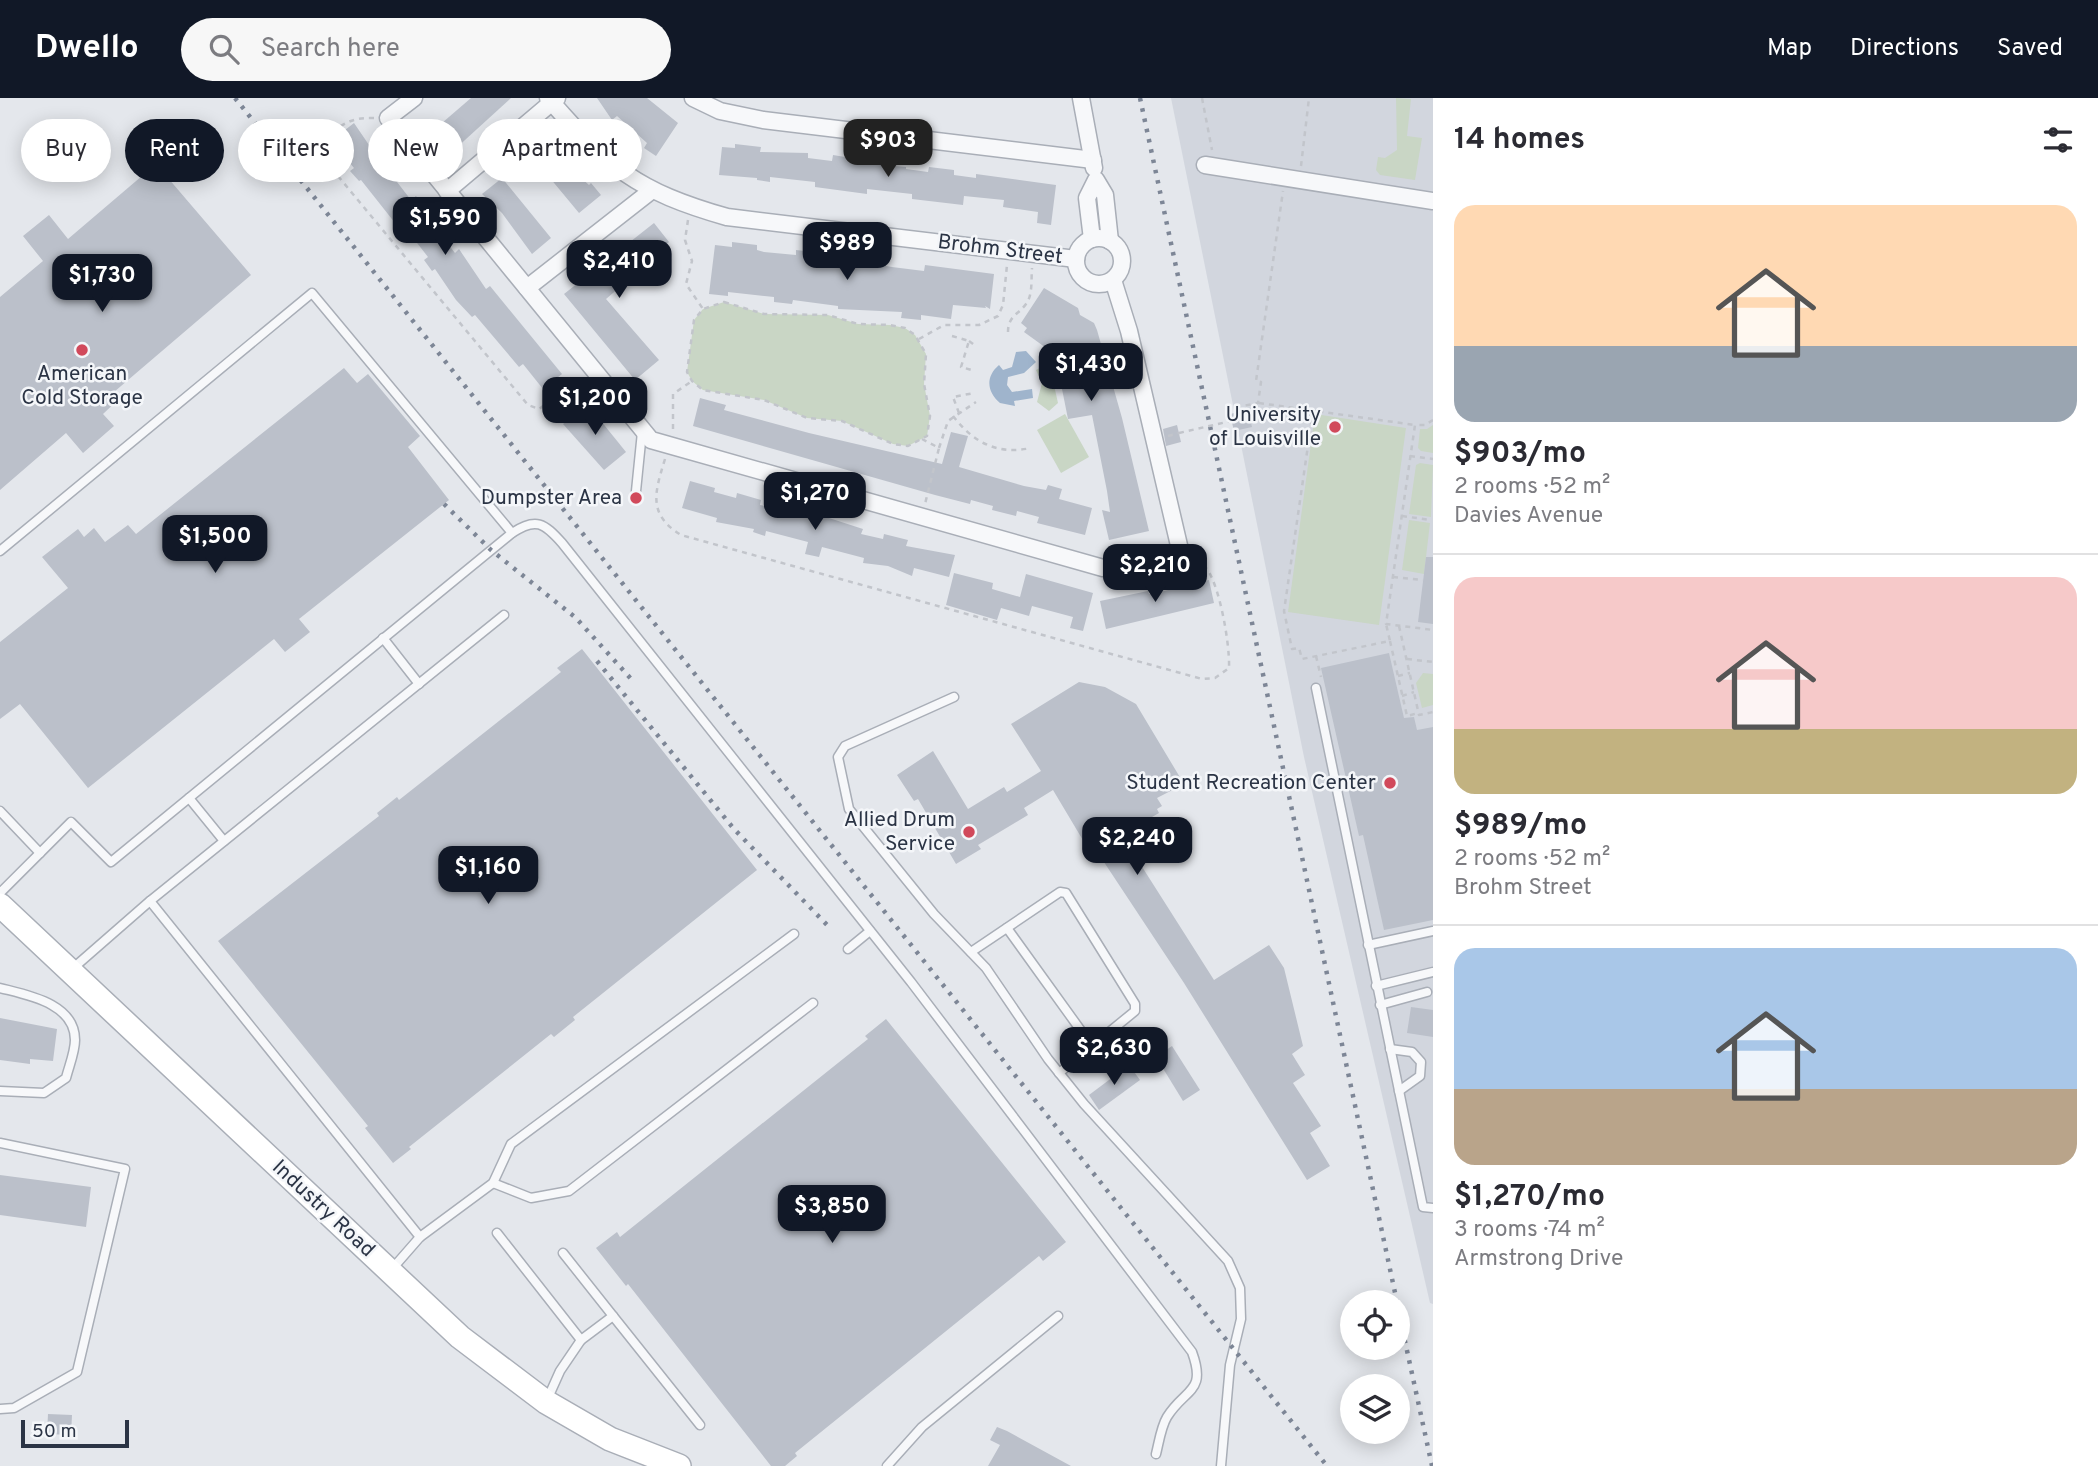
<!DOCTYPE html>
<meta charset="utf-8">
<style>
:root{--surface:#fff;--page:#f7f7f7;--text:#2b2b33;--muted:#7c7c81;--line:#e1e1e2;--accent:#111827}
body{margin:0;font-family:Overpass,sans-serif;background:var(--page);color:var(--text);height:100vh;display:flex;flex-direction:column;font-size:26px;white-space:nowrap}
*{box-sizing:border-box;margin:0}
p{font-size:23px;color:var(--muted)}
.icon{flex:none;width:38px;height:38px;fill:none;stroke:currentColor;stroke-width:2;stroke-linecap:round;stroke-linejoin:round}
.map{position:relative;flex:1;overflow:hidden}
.side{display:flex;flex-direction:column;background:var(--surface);width:665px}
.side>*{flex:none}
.guide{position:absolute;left:21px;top:21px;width:665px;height:63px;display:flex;gap:14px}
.fabs{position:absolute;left:1340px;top:1192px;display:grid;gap:14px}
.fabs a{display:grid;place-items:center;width:70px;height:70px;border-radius:50%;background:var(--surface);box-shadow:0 4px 18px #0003;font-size:35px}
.scale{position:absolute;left:21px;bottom:18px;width:108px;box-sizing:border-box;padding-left:7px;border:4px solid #2b3445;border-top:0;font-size:19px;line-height:24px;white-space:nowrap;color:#2b3445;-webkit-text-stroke:5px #f4f6f9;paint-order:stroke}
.price{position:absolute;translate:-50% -60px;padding:0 16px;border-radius:14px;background:var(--accent);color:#fff;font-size:23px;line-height:46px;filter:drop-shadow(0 2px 4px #0008)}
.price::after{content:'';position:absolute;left:50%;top:42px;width:21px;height:16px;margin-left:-10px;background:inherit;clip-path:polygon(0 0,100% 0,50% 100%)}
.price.current{background:#222;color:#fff}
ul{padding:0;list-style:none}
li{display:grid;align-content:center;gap:14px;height:371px;padding:0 21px}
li+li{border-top:2px solid var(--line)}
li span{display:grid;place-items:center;height:217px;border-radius:21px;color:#555}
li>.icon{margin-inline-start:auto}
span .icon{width:126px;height:126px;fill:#fffc;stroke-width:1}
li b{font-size:30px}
h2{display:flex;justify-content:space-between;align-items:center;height:84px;padding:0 21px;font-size:30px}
.tag{padding:0 24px;border-radius:32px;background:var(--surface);box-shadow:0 4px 18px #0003;font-size:24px;line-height:63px}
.tag.current{background:var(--accent);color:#fff}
header{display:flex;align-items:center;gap:42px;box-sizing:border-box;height:98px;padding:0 35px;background:var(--accent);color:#fff}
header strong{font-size:33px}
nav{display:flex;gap:38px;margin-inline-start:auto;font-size:24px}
.search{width:490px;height:63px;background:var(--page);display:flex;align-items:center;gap:18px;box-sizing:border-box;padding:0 24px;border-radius:38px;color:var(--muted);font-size:26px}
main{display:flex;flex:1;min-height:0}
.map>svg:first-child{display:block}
.built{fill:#d2d6de}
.green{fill:#c9d6c5}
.water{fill:#9fb4cc}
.building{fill:#bbc0ca}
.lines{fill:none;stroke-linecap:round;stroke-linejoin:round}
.lane-casing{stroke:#a9aeb7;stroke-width:11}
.street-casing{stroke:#a9aeb7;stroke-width:19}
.secondary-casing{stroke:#a9aeb7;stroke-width:26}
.path{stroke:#c2c5cb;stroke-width:2.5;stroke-dasharray:5 5;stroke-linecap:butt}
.lane{stroke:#f7f8fa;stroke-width:8}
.street{stroke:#f7f8fa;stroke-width:16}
.secondary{stroke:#fff;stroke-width:23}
.rail{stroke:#7d8696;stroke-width:4.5;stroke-dasharray:3.5 7;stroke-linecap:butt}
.path-bridge{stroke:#c2c5cb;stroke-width:2.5;stroke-dasharray:5 5;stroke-linecap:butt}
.poi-dot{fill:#d1495b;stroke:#f4f6f9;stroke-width:2.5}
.labels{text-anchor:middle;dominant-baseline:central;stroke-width:5;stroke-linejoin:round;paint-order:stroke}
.street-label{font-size:21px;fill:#2b3445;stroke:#f4f6f9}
.poi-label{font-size:21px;fill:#2b3445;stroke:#f4f6f9;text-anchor:end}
</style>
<header>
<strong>Dwello</strong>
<div class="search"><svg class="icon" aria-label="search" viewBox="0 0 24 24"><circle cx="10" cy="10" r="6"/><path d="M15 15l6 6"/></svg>Search here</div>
<nav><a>Map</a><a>Directions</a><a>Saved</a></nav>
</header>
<main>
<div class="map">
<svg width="1433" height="1368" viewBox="0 0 1433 1368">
<rect width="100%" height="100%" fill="#e4e7ec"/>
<path class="built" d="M1171,0H1433V1206L1430,1205L1304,659Z"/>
<g class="green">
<path d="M1396,0L1411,1L1407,38L1422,40L1415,82L1380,77L1376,72L1378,59L1385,60L1397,52Z"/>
<path d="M724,204L764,216L828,217L858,226L890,227L905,230L915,237L926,256L924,286L930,318L927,338L908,348L893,346L842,323L807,320L764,302L703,292L692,283L687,274L694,222L703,211Z"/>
<path d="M1049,265L1058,305L1049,313L1037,304L1042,285L1036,272Z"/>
<path d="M1065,316L1089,359L1061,375L1037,332Z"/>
<path d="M1315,316L1406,330L1379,527L1288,514Z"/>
<path d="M1433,327V355L1421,353L1418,350L1420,331H1427Z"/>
<path d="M1420,365L1433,367L1431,419L1409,416L1416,367Z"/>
<path d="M1409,422L1430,425L1424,476L1402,472Z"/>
<path d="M1423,575L1433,576V607L1422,610L1416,585Z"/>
</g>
<path class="water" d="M1026,253L1036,264L1024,275L1008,279L1007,287L1012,294L1032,291L1033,300L1014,303L1015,308L1000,305C987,294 985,279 999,267L1003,272L1012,269L1016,254Z"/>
<g class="building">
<path d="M471,0H511L454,52L435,31Z"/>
<path d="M597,0H647L678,25L656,58L644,50L647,45L617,18L612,22Z"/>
<path d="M354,25L382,66L386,63L393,72L400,82L397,84L411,102L416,98L444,135L441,137L455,155L459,151L486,191L490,188L562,276L543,291L523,266L519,269L475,217L472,219L456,202L435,171L432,173L424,162L428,159L403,127L399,130L361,82L359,83L350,73L354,70L331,43Z"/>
<path d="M550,39L580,79L589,87L591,85L601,97L579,115L530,56Z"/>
<path d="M735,46L761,49L760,54L808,55V60L832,63L833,57L845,59L857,60V65L906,69V71L928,74L929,69L954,72V77L976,80V76L1056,87L1051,127L1037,125L1038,114L1003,109L1004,102L964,98L963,107L912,101V96L867,91V96L815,89V84L770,79V84L757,82V80L719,77L722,49L735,50Z"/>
<path d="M156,66L251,177L114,294L120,300L103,316L114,328L83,355L66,335L0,392V199L43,163L23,138L49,117L68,141Z"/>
<path d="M502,80L551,140L532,156L502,115L482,96Z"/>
<path d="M654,125L669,144L644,164L654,176L643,185L635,176L606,201L659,262L635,282L564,196Z"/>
<path d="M732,144L757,147V152L764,154L796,157V152L822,155L821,160L828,162L860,165V160L886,163V168L892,169L924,173L925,167L994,176L990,211L985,208L986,210L953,207L951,221L921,217V222L901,220L902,214L838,211V208L793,202L792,206L774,204V199L728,194V198L709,196L715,147L732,149Z"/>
<path d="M1044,190L1078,210L1080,217L1094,225L1097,232L1122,320L1149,433L1109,442L1102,412L1110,414L1107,393L1092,317L1068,321L1059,276L1064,275L1060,260L1024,234L1027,230L1021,225Z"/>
<path d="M344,270L357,285L368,276L420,338L408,349L449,402L299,521L310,534L285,554L274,541L88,690L20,606L0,621V544L68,490L42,459L78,431L84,439L94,430L105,444L128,427L136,436Z"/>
<path d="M700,300L726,307L724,312L809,335L942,366L951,334L968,338L959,369L1024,388L1046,392L1048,387L1062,391L1059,401L1092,410L1085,437L1037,425L1039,419L1017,413L1016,418L992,412L993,408L971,402L970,406L935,397L693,328Z"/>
<path d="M588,307L626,354L604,372L563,326Z"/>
<path d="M1248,312L1252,329L1234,333L1230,316Z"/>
<path d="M1177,327L1181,344L1166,348L1163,331Z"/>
<path d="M690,383L715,390L714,394L736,400L737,395L761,402L760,407L829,420L863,431L861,436L883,441L884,436L908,442L906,448L955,457L949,479L914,470L912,478L888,468L863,465L864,460L822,449L819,459L805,456L808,444L766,433L765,438L753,434L754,431L716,424L717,420L682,410Z"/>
<path d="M1426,459H1433V526L1418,524Z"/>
<path d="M954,475L993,485L992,491L1020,499L1026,476L1093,495L1083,533L1070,530L1073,519L1032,508L1029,518L1001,510L997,522L946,507Z"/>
<path d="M1209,482L1214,505L1106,531L1100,503L1148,493L1149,496L1160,494Z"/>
<path d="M582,551L757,772L573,919L575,922L554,939L551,936L409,1049L411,1051L393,1065L365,1030L368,1028L218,843L379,718L377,715L397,699L399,702L561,574L557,570Z"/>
<path d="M1389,555L1404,620L1414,619L1417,632L1433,629V822L1384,832L1363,737L1359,738L1321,570Z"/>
<path d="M1079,584L1105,589L1136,606L1184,686L1157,700L1162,708L1157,711L1159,715L1152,719L1155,724L1134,736L1141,748L1132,753L1214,882L1269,847L1284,870L1303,948L1292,956L1305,977L1293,985L1321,1028L1310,1035L1330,1068L1307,1082L1184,885L1092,746L1087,749L1053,692L1024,710L1028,717L978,747L981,751L956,766L918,701L914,703L897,677L933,653L968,711L1004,689L1007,694L1041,673L1011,626Z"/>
<path d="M1411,909L1433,912V939L1407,935Z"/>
<path d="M0,920L57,931L53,963L30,961V966L0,962Z"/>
<path d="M886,921L1066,1144L1043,1163L1039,1158L795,1355L797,1358L785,1368H771L628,1186L626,1188L596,1150L617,1134L620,1139L868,941L865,938Z"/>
<path d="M1172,948L1200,992L1183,1003L1156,959Z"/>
<path d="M1129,967L1140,982L1099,1012L1089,997Z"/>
<path d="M0,1077L91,1089L86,1129L0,1117Z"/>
<path d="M48,1316L72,1317L71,1337L47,1336Z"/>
<path d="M997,1329L1007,1333L1071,1368H988L1000,1347L990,1342Z"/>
</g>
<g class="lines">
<g class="lane-casing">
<g id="lane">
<path d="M636,393L642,334"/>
<path d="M512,435C536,419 544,425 562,445L911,884L1192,1254C1207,1295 1185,1290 1167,1319C1161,1329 1159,1344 1156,1356"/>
<path d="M0,453L312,195L512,435L111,764L71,724L0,795"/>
<path d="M383,540L419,586"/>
<path d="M1316,590L1423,1109L1433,1110"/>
<path d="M954,599L845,648L838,659L849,711L934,816L986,870L1048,961L1084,1006L1228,1163L1240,1190L1241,1221L1230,1267L1221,1368"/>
<path d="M189,700L224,743"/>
<path d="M0,713L40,755"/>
<path d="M150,803L504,517"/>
<path d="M1007,830L1092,948"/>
<path d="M1368,847L1433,833"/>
<path d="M848,851L870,833"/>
<path d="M971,854L1060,794L1066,795L1135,906V913L1059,975"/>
<path d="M71,872L150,803L420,1139L392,1171"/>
<path d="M1376,888L1433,874"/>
<path d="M0,890C27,897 75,905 75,942C75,954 69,968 66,980L44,995L0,993"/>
<path d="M1380,907L1427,894"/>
<path d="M1390,951L1412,954L1421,964L1420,978L1399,993"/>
<path d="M0,1045L125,1071L77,1274L14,1310L0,1311"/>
<path d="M493,1085L531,1100L569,1093L813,905"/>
<path d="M497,1135L581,1242L560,1273L547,1302"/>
<path d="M420,1139L493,1085L511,1046L794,836"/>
<path d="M563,1155L613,1218L581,1242"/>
<path d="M613,1218L700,1327"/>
<path d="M887,1368L922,1329L1058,1218"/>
</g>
</g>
<g class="street-casing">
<g id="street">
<path d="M414,0L388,20L651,342L1103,470L1181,456L1129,233L1113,182"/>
<path d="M548,0C609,70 636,93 727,119L1076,161"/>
<path d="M693,0L720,13L763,22L1093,62"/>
<path d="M1081,0L1094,70"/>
<path d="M1205,67L1433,103"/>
<path d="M447,93L557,0"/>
<circle cx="1099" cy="163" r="23"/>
<path d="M1092,141L1087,100L1096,82L1105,97L1110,143"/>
<path d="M527,190L651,93"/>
</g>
</g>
<g class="secondary-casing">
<path id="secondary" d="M0,807L460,1239L546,1304L610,1341L679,1368"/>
</g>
<g class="path">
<path d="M1202,0L1212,52"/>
<path d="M374,20C349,19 339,28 321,44L323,60L528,307L539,311L580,280"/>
<path d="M1301,68L1309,0"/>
<path d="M688,122L685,142L692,163L686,186L703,211"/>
<path d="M724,204L764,216L828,217L858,226L890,227L905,230L915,237L926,256L924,286L930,318L927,338L908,348L893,346L842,323L807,320L764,302L703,292L692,283L687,274L694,222L703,211Z"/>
<path d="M1008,234C1008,218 1018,217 1026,206C1033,197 1031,181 1032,170"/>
<path d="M952,238L969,243L961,269L975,273"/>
<path d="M919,241L944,227H979L998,218L1003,207L1007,167"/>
<path d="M969,243L976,248"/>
<path d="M1259,305L1415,327"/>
<path d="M1313,313L1284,513L1292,551L1299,550L1302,561L1390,543L1386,526"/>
<path d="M959,315L953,299L974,295"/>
<path d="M953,318C974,345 997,357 1031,350"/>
<path d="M1433,322L1425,327H1415L1386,526L1433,532"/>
<path d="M1231,323L1239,322L1237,309L1258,305L1261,284L1256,283L1283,93"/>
<path d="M673,331V296L692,283"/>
<path d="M1168,338L1179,335"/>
<path d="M922,341L939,350L925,406"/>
<path d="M939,350L948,323L976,304"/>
<path d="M1410,358L1433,361"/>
<path d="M665,361C655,394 647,416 681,437L1202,581L1215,580L1229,570C1230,547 1220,489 1207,471C1203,467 1198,465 1193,462"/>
<path d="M1402,418L1431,422"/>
<path d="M1393,479L1423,482"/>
<path d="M1399,528L1419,617L1433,614"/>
<path d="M1390,543L1407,618L1418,615"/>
<path d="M1316,558L1321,579"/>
<path d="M1407,561L1433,564"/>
<path d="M1398,578L1410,575"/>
<path d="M1402,598L1414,594"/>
</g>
<use href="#lane" class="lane"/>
<use href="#street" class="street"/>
<use href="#secondary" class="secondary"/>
<g class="rail">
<path d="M235,0L1327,1368"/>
<path d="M1140,0L1397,1204"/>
<path d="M444,406L491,452L576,520L633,583"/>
<path d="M597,563L734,731L831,831"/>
<path d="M1398,1211L1432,1368"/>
</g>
<path class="path-bridge" d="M1179,335L1231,323"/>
</g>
<g class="poi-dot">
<circle cx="82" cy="252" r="7"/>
<circle cx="1335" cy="329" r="7"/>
<circle cx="636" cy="400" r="7"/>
<circle cx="1390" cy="685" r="7"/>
<circle cx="969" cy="734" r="7"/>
</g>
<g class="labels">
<g class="street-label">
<text transform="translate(1000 152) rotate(7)">Brohm Street</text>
<text transform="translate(323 1111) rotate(43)">Industry Road</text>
</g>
<g class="poi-label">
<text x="82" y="276" text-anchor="middle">American<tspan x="82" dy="24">Cold Storage</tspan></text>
<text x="1321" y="317">University<tspan x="1321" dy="24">of Louisville</tspan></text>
<text x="622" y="400">Dumpster Area</text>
<text x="1376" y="685">Student Recreation Center</text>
<text x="955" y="722">Allied Drum<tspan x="955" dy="24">Service</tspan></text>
</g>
</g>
</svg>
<div class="fabs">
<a><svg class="icon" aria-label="locate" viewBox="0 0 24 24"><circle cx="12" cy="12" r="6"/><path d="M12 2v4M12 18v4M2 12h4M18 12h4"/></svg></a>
<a><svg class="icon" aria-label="layers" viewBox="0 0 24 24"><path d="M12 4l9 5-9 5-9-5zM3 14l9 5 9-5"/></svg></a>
</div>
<div class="scale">50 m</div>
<b class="price current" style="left:888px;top:81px">$903</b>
<b class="price" style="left:445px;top:159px">$1,590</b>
<b class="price" style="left:847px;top:184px">$989</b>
<b class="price" style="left:619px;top:202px">$2,410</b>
<b class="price" style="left:102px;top:216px">$1,730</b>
<b class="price" style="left:1091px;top:305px">$1,430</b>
<b class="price" style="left:595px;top:339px">$1,200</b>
<b class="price" style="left:815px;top:434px">$1,270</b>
<b class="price" style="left:215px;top:477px">$1,500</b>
<b class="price" style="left:1155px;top:506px">$2,210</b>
<b class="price" style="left:1137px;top:779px">$2,240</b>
<b class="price" style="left:488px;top:808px">$1,160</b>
<b class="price" style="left:1114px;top:989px">$2,630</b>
<b class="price" style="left:832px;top:1147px">$3,850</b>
<div class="guide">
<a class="tag">Buy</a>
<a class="tag current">Rent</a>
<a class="tag">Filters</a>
<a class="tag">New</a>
<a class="tag">Apartment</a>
</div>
</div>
<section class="side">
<h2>14 homes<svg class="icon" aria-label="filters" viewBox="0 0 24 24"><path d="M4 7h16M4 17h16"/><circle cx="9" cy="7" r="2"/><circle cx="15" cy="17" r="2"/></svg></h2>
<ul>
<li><span style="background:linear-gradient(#ffd9b3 65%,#9aa5b1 0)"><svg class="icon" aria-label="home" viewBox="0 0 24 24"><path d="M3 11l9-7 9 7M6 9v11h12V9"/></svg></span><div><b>$903/mo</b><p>2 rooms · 52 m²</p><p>Davies Avenue</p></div></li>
<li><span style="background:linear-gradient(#f6c9c9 70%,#c2b280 0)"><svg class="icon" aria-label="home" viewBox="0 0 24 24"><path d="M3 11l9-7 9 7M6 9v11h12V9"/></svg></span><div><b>$989/mo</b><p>2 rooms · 52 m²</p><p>Brohm Street</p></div></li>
<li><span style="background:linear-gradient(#a9c7e8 65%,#b9a48a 0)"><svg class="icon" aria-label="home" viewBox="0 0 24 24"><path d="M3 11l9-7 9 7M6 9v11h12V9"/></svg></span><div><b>$1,270/mo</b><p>3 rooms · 74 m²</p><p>Armstrong Drive</p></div></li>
</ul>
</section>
</main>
